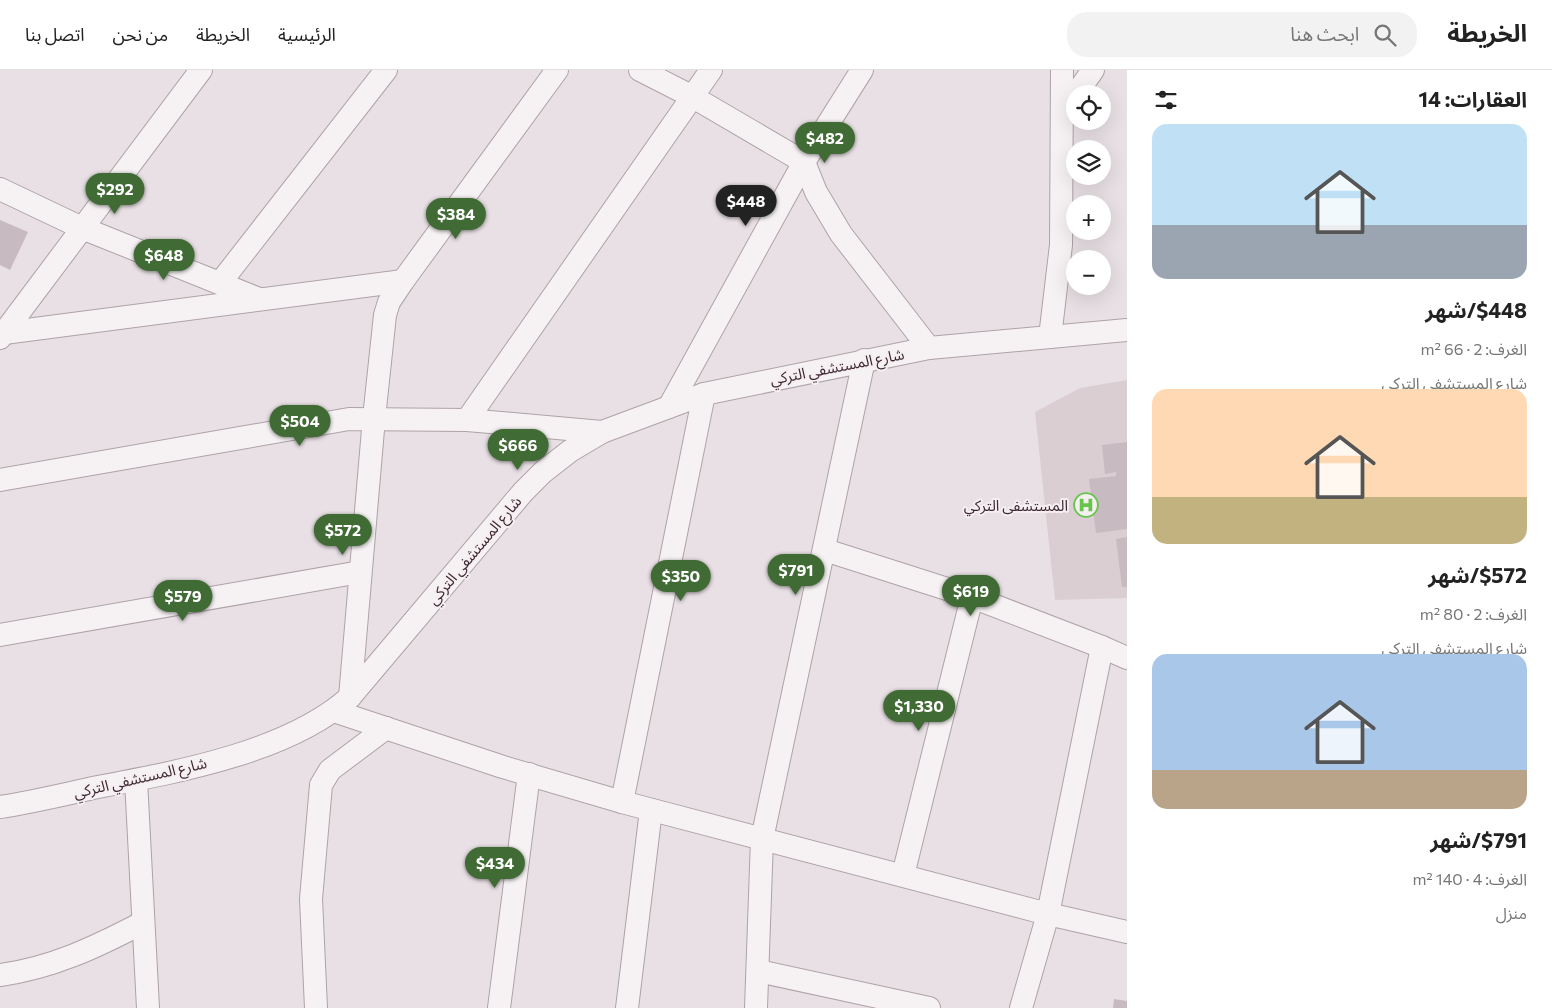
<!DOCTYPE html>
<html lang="ar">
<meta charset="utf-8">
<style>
:root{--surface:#fff;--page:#f2f2f2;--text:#222;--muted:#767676;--line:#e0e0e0;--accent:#416b35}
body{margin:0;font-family:Commissioner,"Noto Sans Arabic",sans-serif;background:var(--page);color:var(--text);direction:rtl;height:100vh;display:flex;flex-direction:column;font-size:19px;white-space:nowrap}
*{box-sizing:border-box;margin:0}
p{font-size:16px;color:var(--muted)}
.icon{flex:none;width:28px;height:28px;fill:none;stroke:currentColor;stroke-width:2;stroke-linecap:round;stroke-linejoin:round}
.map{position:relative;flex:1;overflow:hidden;direction:ltr}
.sheet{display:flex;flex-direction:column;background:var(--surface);width:425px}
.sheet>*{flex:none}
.tools{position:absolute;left:1066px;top:15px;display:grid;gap:10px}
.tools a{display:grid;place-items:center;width:45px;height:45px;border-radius:50%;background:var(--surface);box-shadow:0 5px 20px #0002;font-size:25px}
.price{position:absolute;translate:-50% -42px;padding:0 11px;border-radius:18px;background:var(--accent);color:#fff;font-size:16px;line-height:32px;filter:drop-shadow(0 1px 2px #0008)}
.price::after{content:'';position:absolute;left:50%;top:30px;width:15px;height:11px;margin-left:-8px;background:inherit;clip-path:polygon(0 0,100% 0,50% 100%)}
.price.on{background:#222;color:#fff}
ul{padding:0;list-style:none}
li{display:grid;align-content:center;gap:10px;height:265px;padding:0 25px}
li span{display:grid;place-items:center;height:155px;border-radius:15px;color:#555}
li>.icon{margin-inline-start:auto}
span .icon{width:90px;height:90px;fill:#fffc;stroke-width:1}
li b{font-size:21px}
h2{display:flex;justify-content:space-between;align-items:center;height:60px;padding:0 25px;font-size:21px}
header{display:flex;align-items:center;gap:30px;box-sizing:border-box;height:70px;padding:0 25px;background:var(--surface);border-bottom:1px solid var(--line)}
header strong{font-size:24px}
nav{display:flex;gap:28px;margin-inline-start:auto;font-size:18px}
.search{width:350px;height:45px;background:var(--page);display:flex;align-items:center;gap:12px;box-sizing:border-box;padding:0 18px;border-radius:20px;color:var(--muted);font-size:19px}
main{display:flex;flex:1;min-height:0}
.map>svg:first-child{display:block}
.built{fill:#daced3}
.building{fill:#c7bac0}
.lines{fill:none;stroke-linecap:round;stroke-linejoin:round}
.street-casing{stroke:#aea2a8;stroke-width:24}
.street{stroke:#f6f2f4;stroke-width:22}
.labels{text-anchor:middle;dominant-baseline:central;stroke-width:4;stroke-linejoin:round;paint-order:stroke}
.street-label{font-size:15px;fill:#3e2933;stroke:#f6eff2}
.poi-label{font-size:15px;fill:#3e2933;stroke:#f6eff2;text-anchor:end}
</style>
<header>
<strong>الخريطة</strong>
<div class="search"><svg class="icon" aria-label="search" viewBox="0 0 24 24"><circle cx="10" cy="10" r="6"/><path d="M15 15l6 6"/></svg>ابحث هنا</div>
<nav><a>الرئيسية</a><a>الخريطة</a><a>من نحن</a><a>اتصل بنا</a></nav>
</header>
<main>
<section class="sheet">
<h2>العقارات: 14<svg class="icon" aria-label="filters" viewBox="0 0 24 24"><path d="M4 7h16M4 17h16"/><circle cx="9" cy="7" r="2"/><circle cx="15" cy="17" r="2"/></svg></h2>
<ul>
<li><span style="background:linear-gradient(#bfe0f5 65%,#9aa5b1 0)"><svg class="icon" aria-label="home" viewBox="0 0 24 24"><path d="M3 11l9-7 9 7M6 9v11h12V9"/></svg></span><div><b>$448/شهر</b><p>الغرف: 2 · 66 m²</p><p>شارع المستشفي التركي</p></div></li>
<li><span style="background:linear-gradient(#ffd9b3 70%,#c2b280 0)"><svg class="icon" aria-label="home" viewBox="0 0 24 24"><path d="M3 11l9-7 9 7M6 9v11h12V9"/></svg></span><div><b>$572/شهر</b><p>الغرف: 2 · 80 m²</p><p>شارع المستشفي التركي</p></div></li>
<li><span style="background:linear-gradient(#a9c7e8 75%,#b9a48a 0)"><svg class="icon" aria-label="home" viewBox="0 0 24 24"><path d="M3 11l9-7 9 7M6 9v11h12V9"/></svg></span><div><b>$791/شهر</b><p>الغرف: 4 · 140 m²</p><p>منزل</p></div></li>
</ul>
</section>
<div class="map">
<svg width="1127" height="938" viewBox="0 0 1127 938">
<rect width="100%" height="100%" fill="#e8e0e4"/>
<path class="built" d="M1127,310V528L1055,530L1035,342L1080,318Z"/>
<g class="building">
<path d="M0,150L28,162L10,200L0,195Z"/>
<path d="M1127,372V459L1096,463L1089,409L1116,406V402L1105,404L1102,375Z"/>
<path d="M1127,467V517H1122L1116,469Z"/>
<path d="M1114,929L1127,931V938H1113Z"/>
</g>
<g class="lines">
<g class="street-casing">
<g id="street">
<path d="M640,0L693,27L804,92L816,122L841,164L929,278"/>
<path d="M1076,24L1093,0"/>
<path d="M0,119L82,158L259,229"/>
<path d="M220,213L386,0"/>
<path d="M4,263L403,211"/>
<path d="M1050,267L1061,175L1062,0"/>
<path d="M0,268L201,0"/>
<path d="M669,337L804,92L862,0"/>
<path d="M467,350L711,0"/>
<path d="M0,410L349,349L467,350L602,362"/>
<path d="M825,480L972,527L1102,577L1127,588"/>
<path d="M0,565L360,502"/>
<path d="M350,627L374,348L385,245L389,232L403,211L557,0"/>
<path d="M334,641L503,697L622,732L1048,844L1127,862"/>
<path d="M136,710L148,938"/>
<path d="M622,732L704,324"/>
<path d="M0,737C33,732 65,724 98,717C177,702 289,682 350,627L523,422L543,402L570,381L602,362L704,324L929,278L1127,260"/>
<path d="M903,805L972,527"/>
<path d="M758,901L929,938"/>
<path d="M0,905C52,898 96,877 142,853"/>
<path d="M316,938L311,829L321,715L330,700L386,658"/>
<path d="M499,938L529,704"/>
<path d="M627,938L651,740"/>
<path d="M756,938L762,769L864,290"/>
<path d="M1021,938L1048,844L1102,577"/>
</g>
</g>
<use href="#street" class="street"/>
</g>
<defs>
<g id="hospital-ring" transform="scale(1.25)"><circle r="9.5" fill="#f6eff2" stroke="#67c54c" stroke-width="1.5"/><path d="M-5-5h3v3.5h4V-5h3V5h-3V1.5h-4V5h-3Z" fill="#67c54c"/></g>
</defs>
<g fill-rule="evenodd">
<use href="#hospital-ring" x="1086" y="435"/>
</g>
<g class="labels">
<g class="street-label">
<text transform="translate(837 296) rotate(-11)">شارع المستشفي التركي</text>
<text transform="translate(474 480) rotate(-50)">شارع المستشفي التركي</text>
<text transform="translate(140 707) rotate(-13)">شارع المستشفي التركي</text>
</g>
<g class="poi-label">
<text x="1068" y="435">المستشفى التركي</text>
</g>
</g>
</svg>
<div class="tools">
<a><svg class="icon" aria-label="locate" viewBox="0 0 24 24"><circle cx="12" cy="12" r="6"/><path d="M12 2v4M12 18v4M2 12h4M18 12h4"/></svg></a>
<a><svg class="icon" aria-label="layers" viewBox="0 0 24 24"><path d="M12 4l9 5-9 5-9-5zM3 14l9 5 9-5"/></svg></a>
<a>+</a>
<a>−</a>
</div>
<b class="price" style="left:825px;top:94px">$482</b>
<b class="price" style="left:115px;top:145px">$292</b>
<b class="price on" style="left:746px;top:157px">$448</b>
<b class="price" style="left:456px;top:170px">$384</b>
<b class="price" style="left:164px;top:211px">$648</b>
<b class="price" style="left:300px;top:377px">$504</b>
<b class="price" style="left:518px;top:401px">$666</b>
<b class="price" style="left:343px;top:486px">$572</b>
<b class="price" style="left:796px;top:526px">$791</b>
<b class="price" style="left:681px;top:532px">$350</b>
<b class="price" style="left:971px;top:547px">$619</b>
<b class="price" style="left:183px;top:552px">$579</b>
<b class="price" style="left:919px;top:662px">$1,330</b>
<b class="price" style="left:495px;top:819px">$434</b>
</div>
</main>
